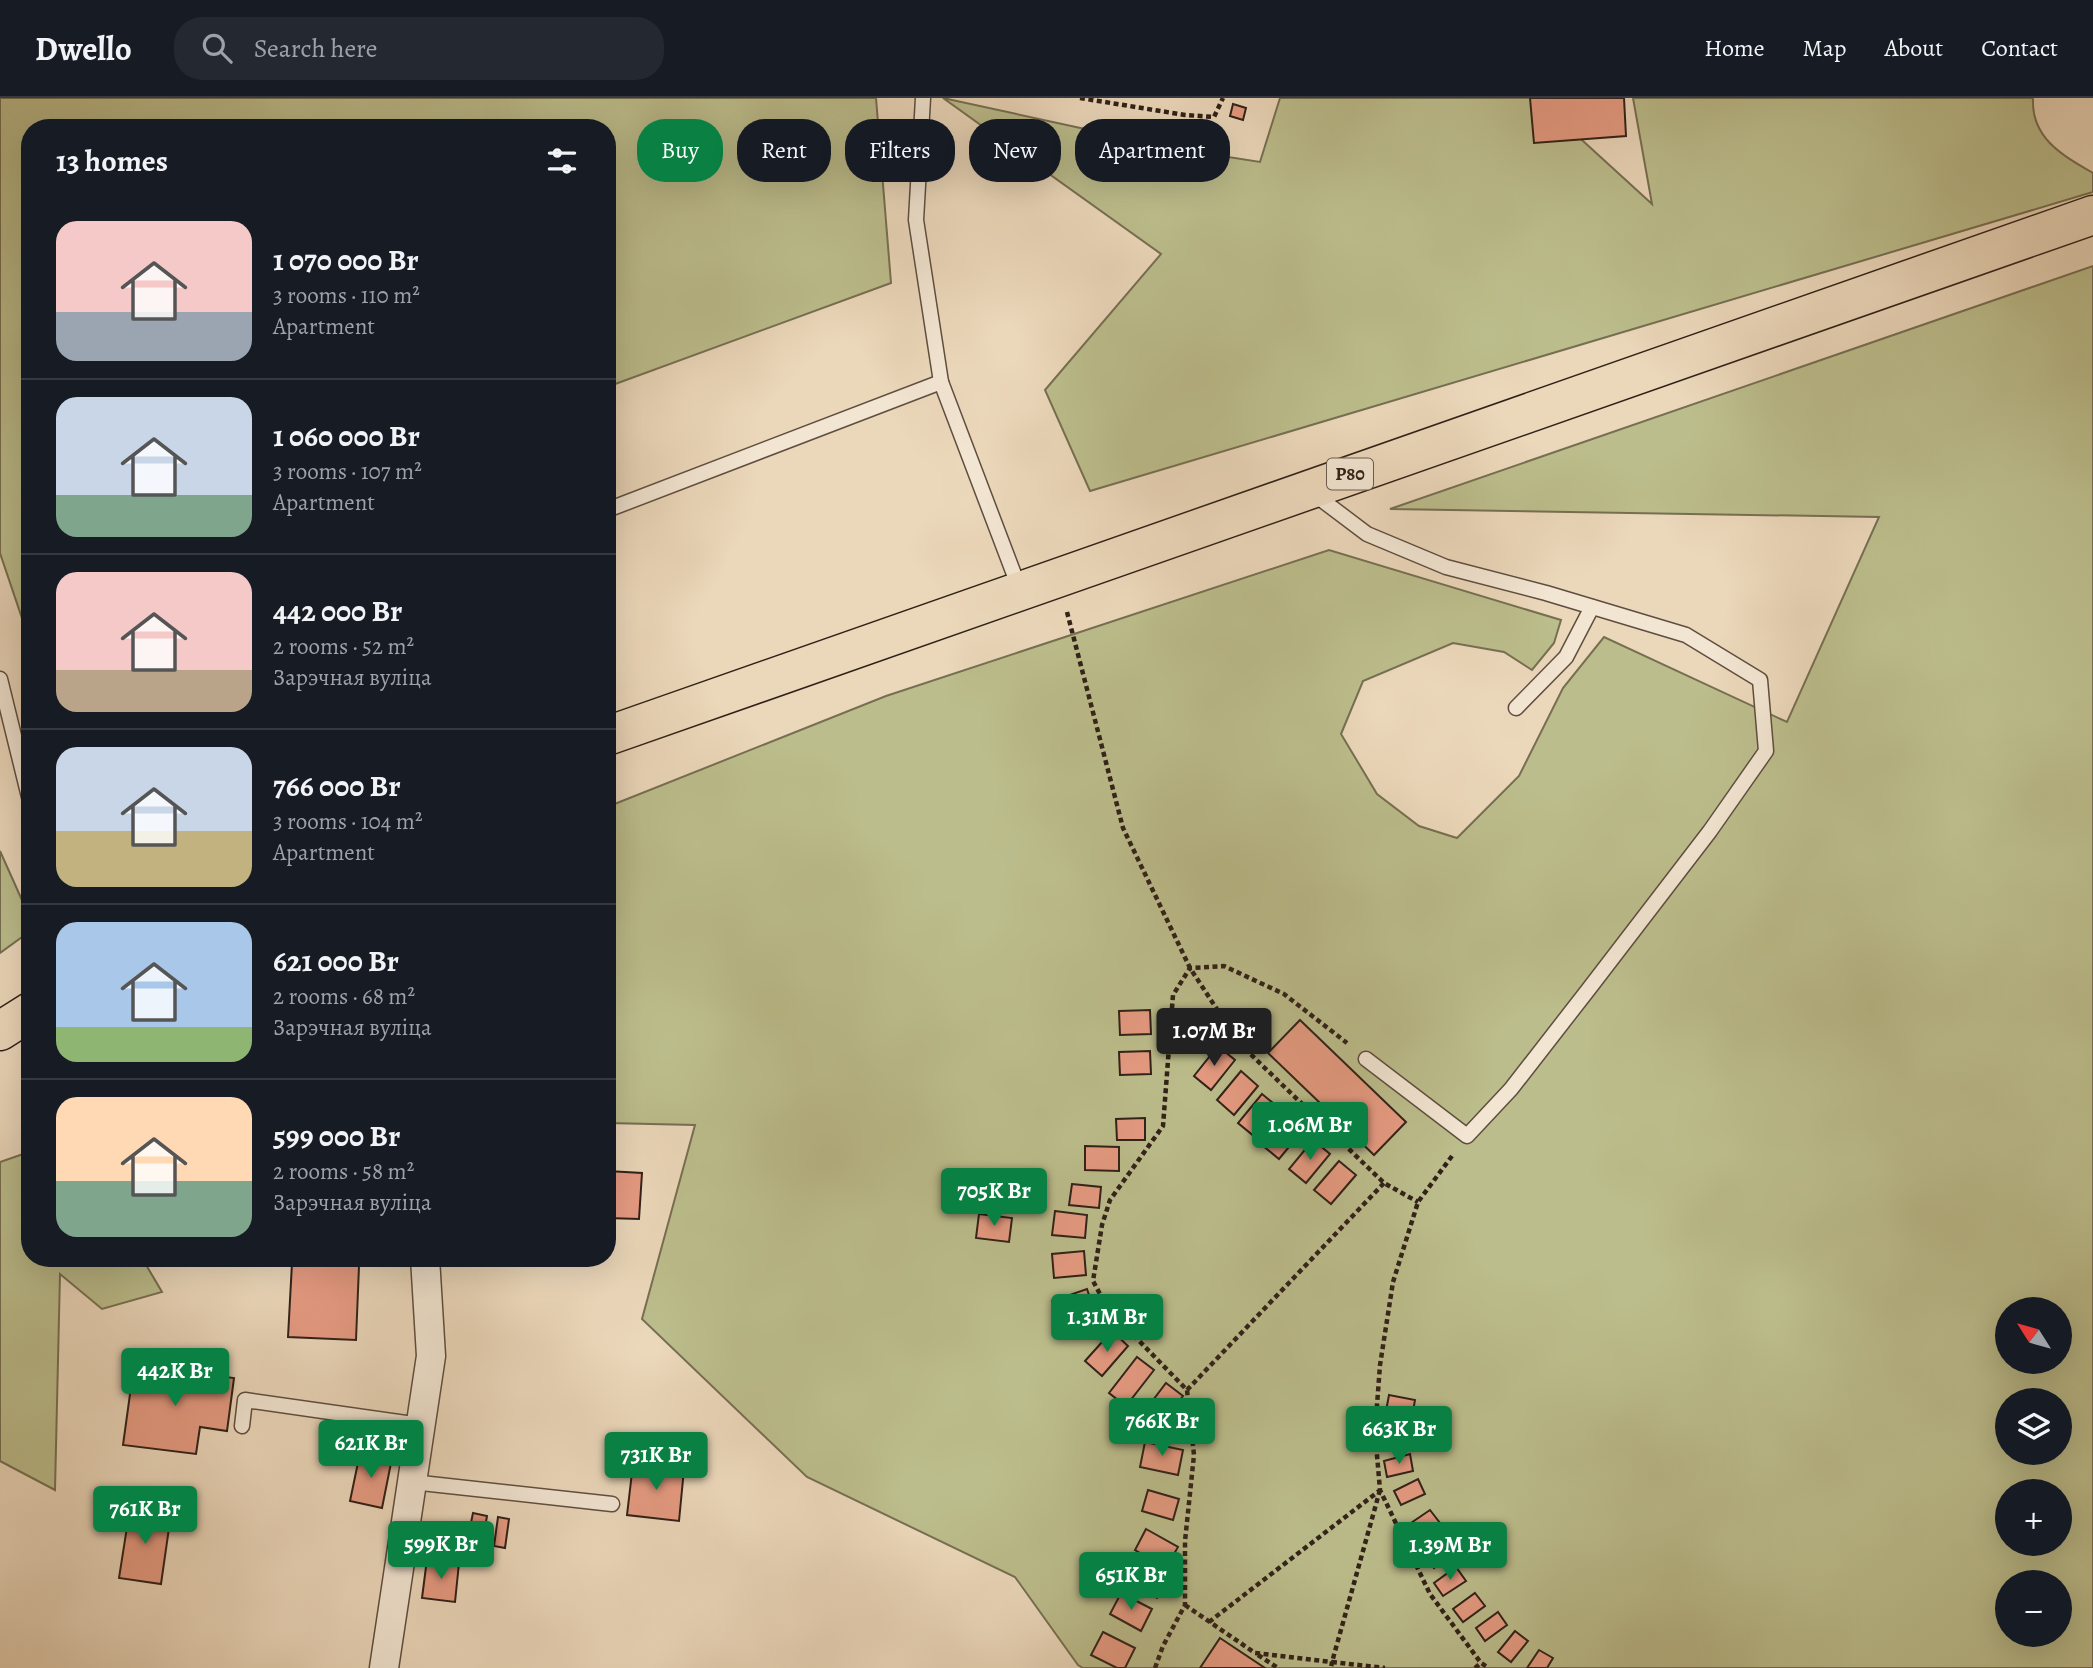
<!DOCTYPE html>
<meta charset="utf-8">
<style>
:root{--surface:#171b24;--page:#242831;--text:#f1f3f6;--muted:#9ea1a6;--line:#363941;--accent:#0b8043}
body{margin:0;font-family:Alegreya,serif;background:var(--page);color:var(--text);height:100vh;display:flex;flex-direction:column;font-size:26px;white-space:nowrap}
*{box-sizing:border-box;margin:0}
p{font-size:23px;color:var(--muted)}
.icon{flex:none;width:38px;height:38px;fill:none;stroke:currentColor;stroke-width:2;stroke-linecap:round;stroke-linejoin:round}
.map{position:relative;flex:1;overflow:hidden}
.side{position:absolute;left:21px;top:21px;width:595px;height:1148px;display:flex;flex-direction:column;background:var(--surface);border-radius:28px;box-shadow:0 7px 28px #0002}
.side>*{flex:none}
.top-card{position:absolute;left:637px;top:21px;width:665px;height:63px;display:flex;gap:14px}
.needle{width:46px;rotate:307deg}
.buttons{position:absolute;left:1995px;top:1199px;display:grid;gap:14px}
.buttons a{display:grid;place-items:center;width:77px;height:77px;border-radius:50%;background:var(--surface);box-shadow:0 7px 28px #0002;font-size:35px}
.price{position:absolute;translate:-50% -60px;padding:0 16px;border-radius:7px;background:var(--accent);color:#fff;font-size:23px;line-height:46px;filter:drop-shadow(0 2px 4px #0008)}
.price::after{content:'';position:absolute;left:50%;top:42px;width:21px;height:16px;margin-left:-10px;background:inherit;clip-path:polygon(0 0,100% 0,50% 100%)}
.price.selected{background:#222;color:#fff}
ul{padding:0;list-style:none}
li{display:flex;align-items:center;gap:21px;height:175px;padding:0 35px}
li+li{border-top:2px solid var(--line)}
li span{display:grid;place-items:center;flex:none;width:196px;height:140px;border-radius:21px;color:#555}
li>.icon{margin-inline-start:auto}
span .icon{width:84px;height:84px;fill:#fffc;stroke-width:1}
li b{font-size:30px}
h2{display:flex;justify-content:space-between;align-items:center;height:84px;padding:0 35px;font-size:30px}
.chip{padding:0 24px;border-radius:28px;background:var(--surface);box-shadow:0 7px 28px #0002;font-size:24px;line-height:63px}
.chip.selected{background:var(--accent);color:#fff}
header{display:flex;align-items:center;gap:42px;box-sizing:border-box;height:98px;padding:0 35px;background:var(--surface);border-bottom:2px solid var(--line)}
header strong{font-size:33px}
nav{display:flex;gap:38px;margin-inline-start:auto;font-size:24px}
.search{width:490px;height:63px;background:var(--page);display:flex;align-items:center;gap:18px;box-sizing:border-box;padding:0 24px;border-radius:28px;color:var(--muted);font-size:26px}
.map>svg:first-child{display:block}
.green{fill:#bcbd8c;stroke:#766f52;stroke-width:2;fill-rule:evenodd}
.building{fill:#e69b82;stroke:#302118;stroke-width:2}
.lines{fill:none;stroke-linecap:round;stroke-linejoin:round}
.lane-casing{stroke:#5f4e40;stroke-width:17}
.street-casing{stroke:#5f4e40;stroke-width:31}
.primary-casing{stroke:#302118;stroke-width:41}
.path{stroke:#302118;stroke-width:4.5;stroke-dasharray:5 3.5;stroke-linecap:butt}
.lane{stroke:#f2e5d2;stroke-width:14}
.street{stroke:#f2e5d2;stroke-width:28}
.primary{stroke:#ebd7ba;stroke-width:38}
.labels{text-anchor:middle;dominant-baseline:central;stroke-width:5;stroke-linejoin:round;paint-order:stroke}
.shield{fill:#f2e5d2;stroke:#6a5c50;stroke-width:2}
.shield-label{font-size:19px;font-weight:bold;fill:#302118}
</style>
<header>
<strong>Dwello</strong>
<div class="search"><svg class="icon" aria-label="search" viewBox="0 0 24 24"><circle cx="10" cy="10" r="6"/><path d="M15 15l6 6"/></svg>Search here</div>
<nav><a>Home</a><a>Map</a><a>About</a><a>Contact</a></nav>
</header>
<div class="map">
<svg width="2093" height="1570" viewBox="0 0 2093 1570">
<rect width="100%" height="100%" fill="#ebd7ba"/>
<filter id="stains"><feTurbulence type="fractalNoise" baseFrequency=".00286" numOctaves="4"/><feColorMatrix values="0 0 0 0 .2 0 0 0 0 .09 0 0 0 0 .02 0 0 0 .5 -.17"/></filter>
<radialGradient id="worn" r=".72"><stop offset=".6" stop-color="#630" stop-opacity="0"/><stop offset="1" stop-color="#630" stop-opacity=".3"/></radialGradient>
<g class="green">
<path d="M0,0H876L891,185L607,289V30H30V544L0,455Z"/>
<path d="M943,0L1177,51L1260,64L1280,0H1536L1652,106L1633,0H2033C2031,40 2062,57 2093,75V94L1090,393L1045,292L1161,156Z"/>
<path d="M2093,168V1570H1083L1078,1567L1015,1479L807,1379L642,1221L695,1027L607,1025V709L886,598L1329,452L1561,522L1554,545L1532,572L1504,554L1453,545L1363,583L1341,636L1377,696L1419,728L1457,740L1519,678L1563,590L1604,539L1787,624L1879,419L1390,411ZM2007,1211H2060V1264H2007ZM2007,1302H2060V1354H2007ZM2007,1393H2060V1446H2007ZM2007,1484H2060V1536H2007Z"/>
<path d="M0,753L30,820L29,834L0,855Z"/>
<path d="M30,993V1160H142L162,1194L102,1211L60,1176L55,1392L0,1363V1064L26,1055Z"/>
</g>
<g class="building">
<path d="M1530,0H1624L1626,38L1534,45Z"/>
<path d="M1233,6L1246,10L1243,22L1230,18Z"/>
<path d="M1150,912L1151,936L1120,937L1119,913Z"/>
<path d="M1300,922L1406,1024L1374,1057L1268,955Z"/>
<path d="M1218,948L1235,962L1211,992L1194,978Z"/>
<path d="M1150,953L1151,976L1120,977L1119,954Z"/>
<path d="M1241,973L1258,988L1234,1017L1217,1002Z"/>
<path d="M1262,996L1279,1010L1255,1039L1238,1025Z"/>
<path d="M1286,1018L1303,1032L1279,1061L1262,1047Z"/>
<path d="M1145,1020V1042H1117L1116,1021Z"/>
<path d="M1313,1042L1330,1056L1306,1085L1289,1071Z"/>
<path d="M1085,1048L1119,1049V1073L1085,1072Z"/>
<path d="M1339,1063L1356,1077L1331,1106L1314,1092Z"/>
<path d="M607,1073L642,1075L639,1121L607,1120Z"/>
<path d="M1072,1086L1101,1089L1099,1110L1069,1107Z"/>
<path d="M1055,1113L1087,1117L1085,1140L1052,1137Z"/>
<path d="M979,1116L1012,1120L1009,1144L976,1140Z"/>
<path d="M1084,1153L1086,1177L1054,1180L1052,1156Z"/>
<path d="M292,1165L359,1168L356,1242L288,1239Z"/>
<path d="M1087,1191L1095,1215L1060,1226L1052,1203Z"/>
<path d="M1112,1233L1128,1248L1102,1278L1085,1263Z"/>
<path d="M1137,1259L1154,1272L1126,1308L1109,1295Z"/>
<path d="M134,1267L234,1280L227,1333L200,1329L196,1356L123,1347Z"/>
<path d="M1166,1285L1183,1298L1154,1335L1138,1322Z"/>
<path d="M1389,1297L1415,1302L1412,1319L1386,1313Z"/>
<path d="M1385,1328L1412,1329L1411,1346L1384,1345Z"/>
<path d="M1145,1344L1183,1352L1178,1377L1140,1369Z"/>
<path d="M360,1355L392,1360L382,1410L350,1403Z"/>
<path d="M1410,1356L1413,1373L1387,1379L1384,1363Z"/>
<path d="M633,1366L684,1371L679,1423L627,1417Z"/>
<path d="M1418,1381L1425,1396L1401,1407L1394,1393Z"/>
<path d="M1148,1392L1179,1401L1173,1422L1142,1413Z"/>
<path d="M130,1410L171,1416L161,1486L119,1480Z"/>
<path d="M1430,1412L1440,1425L1418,1441L1408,1427Z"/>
<path d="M473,1415L487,1418L482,1447L467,1444Z"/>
<path d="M498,1419L509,1421L505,1450L494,1448Z"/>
<path d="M1146,1431L1178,1449L1166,1470L1135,1452Z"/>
<path d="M1446,1441L1456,1454L1434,1470L1425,1457Z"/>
<path d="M427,1461L459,1465L455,1504L422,1500Z"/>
<path d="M1140,1465L1168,1479L1157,1500L1130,1485Z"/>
<path d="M1456,1469L1466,1483L1443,1498L1434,1485Z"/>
<path d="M1121,1495L1152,1511L1141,1533L1110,1516Z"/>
<path d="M1475,1495L1485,1508L1463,1524L1453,1511Z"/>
<path d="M1498,1514L1507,1527L1485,1543L1476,1530Z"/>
<path d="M1515,1533L1528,1543L1511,1564L1498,1554Z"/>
<path d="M1103,1534L1135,1550L1125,1570H1117L1091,1557Z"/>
<path d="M1220,1540L1265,1570H1200Z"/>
<path d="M1539,1552L1553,1560L1547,1570H1527Z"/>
</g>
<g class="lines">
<g class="lane-casing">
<g id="lane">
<path d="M923,0L916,122L941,284L1020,492"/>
<path d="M1314,396L1367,436L1446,469L1546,495L1686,537L1760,582L1766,653L1710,733L1588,892L1511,991L1467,1038L1366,961"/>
<path d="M607,412L941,284"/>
<path d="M0,581L30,703"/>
<path d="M1516,610L1566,559L1592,509"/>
<path d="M242,1328L245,1302L420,1327"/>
<path d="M412,1384L612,1406"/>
</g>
</g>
<g class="street-casing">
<path id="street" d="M384,1570L431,1258L425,1160"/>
</g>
<g class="primary-casing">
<g id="primary">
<path d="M607,638L2093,117"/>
<path d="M0,933L30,914"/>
</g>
</g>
<g class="path">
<path d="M1080,0L1185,17L1214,19L1223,0"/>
<path d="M1067,514L1123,730L1190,870L1239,945L1384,1085L1418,1104"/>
<path d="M1452,1058L1418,1104L1393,1184L1380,1267L1375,1334L1380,1392L1430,1496L1481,1565L1489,1570"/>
<path d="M1187,1292L1384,1085"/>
<path d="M1380,1392L1332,1564L1385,1570"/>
<path d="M1185,1507L1255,1555L1332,1564L1331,1570"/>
<path d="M1209,1524L1379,1393"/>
<path d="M1258,1557L1278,1570"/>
<path d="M1155,1570L1163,1548L1185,1507V1443L1194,1357L1187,1292L1108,1211L1093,1183L1102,1127L1110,1102L1163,1028L1173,897L1190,870L1224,868L1284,896L1347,945"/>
<path d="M1475,1570L1481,1565"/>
</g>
<use href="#lane" class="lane"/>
<use href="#street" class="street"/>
<use href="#primary" class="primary"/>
</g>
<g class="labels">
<rect class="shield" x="1327" y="360.5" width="46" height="31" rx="5"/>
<g class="shield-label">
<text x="1350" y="376">Р80</text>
</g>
</g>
<rect width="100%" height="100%" filter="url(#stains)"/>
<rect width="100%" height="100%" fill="url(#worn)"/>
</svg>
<div class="buttons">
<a><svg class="needle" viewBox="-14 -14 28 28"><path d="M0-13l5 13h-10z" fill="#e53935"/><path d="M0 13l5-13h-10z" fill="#9ea1a6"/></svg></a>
<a><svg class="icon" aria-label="layers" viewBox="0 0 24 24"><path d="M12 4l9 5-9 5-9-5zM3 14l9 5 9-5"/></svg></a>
<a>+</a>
<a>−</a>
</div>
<b class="price selected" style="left:1214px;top:970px">1.07M Br</b>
<b class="price" style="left:1310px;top:1064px">1.06M Br</b>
<b class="price" style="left:994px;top:1130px">705K Br</b>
<b class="price" style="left:1107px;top:1256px">1.31M Br</b>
<b class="price" style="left:175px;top:1310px">442K Br</b>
<b class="price" style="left:1162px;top:1360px">766K Br</b>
<b class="price" style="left:1399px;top:1368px">663K Br</b>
<b class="price" style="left:371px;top:1382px">621K Br</b>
<b class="price" style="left:656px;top:1394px">731K Br</b>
<b class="price" style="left:145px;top:1448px">761K Br</b>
<b class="price" style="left:441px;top:1483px">599K Br</b>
<b class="price" style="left:1450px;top:1484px">1.39M Br</b>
<b class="price" style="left:1131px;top:1514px">651K Br</b>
<div class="top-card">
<a class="chip selected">Buy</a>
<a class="chip">Rent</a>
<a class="chip">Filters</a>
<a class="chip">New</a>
<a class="chip">Apartment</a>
</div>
<section class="side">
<h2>13 homes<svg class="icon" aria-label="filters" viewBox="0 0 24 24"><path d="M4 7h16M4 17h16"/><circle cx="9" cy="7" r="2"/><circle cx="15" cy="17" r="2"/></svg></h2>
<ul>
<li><span style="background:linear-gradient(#f6c9c9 65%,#9aa5b1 0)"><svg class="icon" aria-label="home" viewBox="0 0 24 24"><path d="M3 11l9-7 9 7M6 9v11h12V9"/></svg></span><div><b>1 070 000 Br</b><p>3 rooms · 110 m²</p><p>Apartment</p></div></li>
<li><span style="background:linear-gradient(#c9d6e8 70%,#7fa58c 0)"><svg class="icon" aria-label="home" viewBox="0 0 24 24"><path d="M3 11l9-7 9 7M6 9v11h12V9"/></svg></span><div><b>1 060 000 Br</b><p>3 rooms · 107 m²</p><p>Apartment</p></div></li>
<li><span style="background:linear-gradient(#f6c9c9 70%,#b9a48a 0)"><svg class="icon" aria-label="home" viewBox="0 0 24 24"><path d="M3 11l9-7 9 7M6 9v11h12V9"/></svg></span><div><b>442 000 Br</b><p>2 rooms · 52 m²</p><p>Зарэчная вуліца</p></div></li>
<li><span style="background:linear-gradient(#c9d6e8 60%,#c2b280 0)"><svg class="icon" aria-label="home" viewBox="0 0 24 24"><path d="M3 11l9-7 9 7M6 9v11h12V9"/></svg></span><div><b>766 000 Br</b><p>3 rooms · 104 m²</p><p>Apartment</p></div></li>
<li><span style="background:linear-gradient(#a9c7e8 75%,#8fb573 0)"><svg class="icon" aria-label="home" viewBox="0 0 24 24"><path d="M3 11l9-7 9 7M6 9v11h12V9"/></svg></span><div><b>621 000 Br</b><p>2 rooms · 68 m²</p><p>Зарэчная вуліца</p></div></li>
<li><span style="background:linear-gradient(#ffd9b3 60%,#7fa58c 0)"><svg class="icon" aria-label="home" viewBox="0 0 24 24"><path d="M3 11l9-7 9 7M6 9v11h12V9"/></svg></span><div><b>599 000 Br</b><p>2 rooms · 58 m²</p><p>Зарэчная вуліца</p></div></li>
</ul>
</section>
</div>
